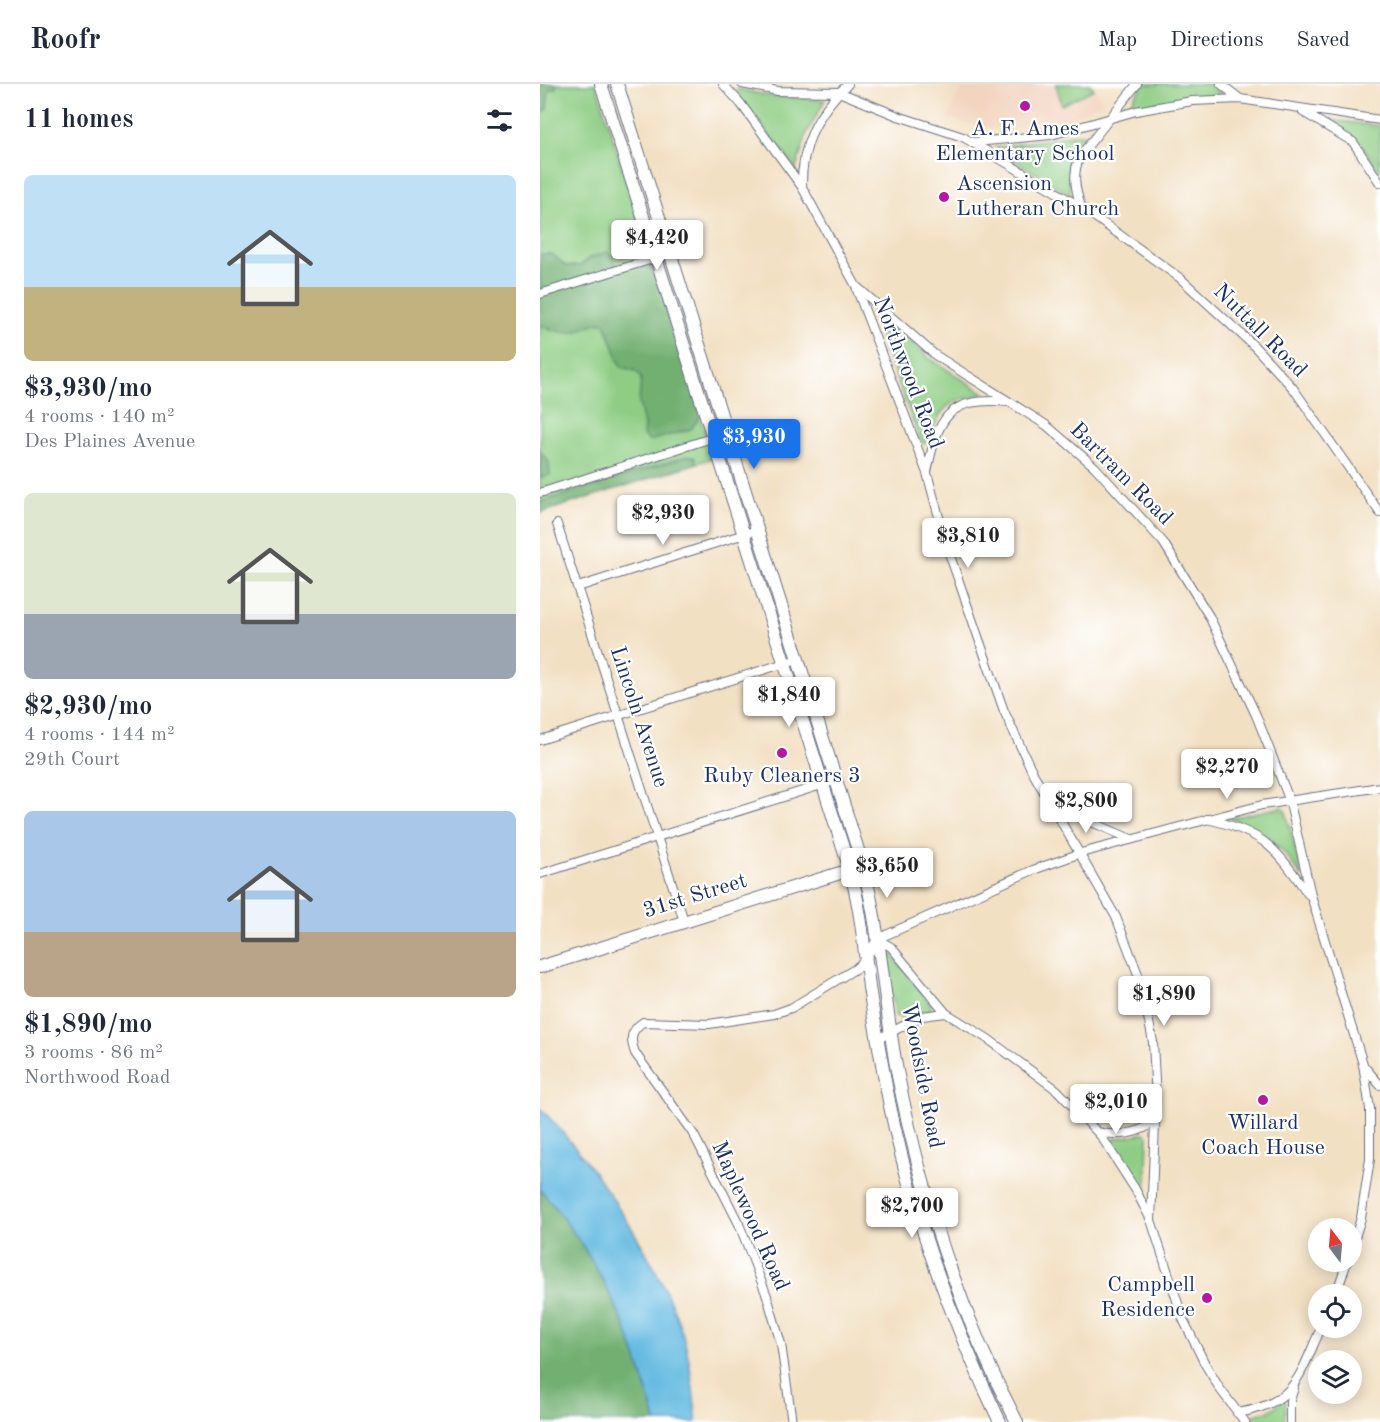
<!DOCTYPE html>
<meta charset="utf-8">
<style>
:root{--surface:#fff;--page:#f2f2f3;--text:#1f2937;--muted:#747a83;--line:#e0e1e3;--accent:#1a73e8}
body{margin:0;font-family:"Old Standard TT",serif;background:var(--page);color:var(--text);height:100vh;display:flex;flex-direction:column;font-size:22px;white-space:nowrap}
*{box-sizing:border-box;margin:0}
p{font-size:20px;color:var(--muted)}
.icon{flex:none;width:33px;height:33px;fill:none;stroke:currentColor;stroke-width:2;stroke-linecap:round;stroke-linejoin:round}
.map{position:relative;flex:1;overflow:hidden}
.panel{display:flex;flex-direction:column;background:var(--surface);width:540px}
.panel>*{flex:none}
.needle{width:39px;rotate:344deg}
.buttons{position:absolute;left:768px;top:1134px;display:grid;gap:12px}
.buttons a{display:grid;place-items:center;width:54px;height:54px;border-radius:50%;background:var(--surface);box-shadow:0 3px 15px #0003;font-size:30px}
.price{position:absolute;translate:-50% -51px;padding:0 14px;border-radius:6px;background:#fff;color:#222;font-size:20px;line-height:39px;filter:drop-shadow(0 2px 3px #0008)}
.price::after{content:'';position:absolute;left:50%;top:36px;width:18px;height:14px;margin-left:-9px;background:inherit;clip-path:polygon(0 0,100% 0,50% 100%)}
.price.current{background:var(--accent);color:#fff}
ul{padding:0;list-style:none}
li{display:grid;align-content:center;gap:12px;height:318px;padding:0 24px}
li span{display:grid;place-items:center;height:186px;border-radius:9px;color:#555}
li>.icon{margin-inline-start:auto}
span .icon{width:108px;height:108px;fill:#fffc;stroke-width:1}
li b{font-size:26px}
h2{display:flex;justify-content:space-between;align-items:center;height:72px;padding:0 24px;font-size:26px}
header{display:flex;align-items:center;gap:36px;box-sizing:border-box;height:84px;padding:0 30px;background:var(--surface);border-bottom:2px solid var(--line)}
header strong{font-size:28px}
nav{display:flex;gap:33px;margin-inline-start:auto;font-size:21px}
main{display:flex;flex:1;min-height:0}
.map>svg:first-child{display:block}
.built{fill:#f3d4bf}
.green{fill:#8ecd83;stroke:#547e70;stroke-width:1.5}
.forest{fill:#72b071;stroke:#467068;stroke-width:1.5}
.water{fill:#64bae1;stroke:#4074a0;stroke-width:1.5}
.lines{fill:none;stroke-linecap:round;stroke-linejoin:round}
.street-casing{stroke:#666d81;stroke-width:10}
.secondary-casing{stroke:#666d81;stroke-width:14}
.street{stroke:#fff;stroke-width:8}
.secondary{stroke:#fff;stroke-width:12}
.poi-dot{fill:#b5179e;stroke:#fff;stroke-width:2}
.labels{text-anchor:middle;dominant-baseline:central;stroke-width:4.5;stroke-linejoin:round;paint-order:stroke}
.poi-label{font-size:22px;fill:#1b2f5e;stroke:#fff}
.street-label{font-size:22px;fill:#1b2f5e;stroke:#fff}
</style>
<header>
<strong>Roofr</strong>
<nav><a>Map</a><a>Directions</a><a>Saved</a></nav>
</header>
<main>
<section class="panel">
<h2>11 homes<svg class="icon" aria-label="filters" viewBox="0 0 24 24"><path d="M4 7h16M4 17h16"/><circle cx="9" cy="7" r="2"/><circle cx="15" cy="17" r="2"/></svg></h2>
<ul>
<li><span style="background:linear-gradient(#bfe0f5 60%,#c2b280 0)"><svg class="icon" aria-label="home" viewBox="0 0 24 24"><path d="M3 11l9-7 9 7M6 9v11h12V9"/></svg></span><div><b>$3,930/mo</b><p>4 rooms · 140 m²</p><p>Des Plaines Avenue</p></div></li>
<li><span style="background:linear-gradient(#dfe7d0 65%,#9aa5b1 0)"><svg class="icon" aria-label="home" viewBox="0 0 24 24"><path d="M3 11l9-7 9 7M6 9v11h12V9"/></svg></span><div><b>$2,930/mo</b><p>4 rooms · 144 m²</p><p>29th Court</p></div></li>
<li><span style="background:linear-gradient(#a9c7e8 65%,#b9a48a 0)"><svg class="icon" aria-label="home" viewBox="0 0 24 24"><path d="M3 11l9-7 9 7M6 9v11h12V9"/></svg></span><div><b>$1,890/mo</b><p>3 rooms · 86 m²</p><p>Northwood Road</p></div></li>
</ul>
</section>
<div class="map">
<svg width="840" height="1338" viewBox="0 0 840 1338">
<rect width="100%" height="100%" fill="#fff"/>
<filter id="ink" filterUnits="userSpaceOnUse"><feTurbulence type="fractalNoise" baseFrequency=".0167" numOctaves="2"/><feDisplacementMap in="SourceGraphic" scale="12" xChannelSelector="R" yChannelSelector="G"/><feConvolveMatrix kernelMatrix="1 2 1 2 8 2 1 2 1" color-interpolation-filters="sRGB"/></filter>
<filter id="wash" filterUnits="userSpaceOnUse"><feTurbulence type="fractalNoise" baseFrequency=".008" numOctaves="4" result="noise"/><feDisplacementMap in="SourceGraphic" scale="24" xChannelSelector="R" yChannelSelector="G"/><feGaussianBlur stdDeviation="1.35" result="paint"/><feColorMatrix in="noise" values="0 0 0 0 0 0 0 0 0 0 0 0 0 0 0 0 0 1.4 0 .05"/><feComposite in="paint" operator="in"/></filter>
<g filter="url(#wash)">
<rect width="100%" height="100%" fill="#f2e0c2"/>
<path class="built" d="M423,0H552L563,19L519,39L459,46L407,34Z"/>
<g class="green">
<path d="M0,0H56L173,374L0,429Z"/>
<path d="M516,0H550L554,5L522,21Z"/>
<path d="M603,0H673L681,10L588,23Z"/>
<path d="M198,5L230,12L285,16L267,49L256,85L196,8Z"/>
<path d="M790,36L840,42V88L820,59L790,39Z"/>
<path d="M539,50L547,51L530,89V111L455,64Z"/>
<path d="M343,238L356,243L389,274L444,309C437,314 425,313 416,317C394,328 398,345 386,360L381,358L338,246Z"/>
<path d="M742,723L746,728L762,793L746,771L728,753L690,734Z"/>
<path d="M345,867L350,868L391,921V926L364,935L355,932Z"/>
<path d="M605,1049L608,1052L606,1113L571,1059L574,1055Z"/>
<path d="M743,1317L746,1318L744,1338L710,1336L711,1332L729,1327Z"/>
</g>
<g class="forest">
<path d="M0,0H16V4L9,6L7,25L0,29Z"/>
<path d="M67,168L73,172L76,182L107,183L115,187L161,331L151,345L109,357L103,351L104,341L99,319L101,294L96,287L81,283L65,239C52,236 45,247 33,248C22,250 9,245 0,241V170H12L26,182H40L50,174Z"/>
<path d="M0,367L9,378L10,391L0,394Z"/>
<path d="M148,372L154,373L157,379L0,429V418Z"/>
<path d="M0,1105C48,1161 82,1223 103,1294C107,1308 113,1323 116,1338H0Z"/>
</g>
<path class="water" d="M0,1024C54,1079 118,1175 142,1248C151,1277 153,1308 157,1338H116C113,1323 107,1308 103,1294C82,1223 48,1161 0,1105Z"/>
</g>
<g filter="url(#ink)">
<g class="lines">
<g class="street-casing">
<g id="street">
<path d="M183,0L201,20L262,103L316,202L395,271L506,341L555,383L623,458L669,532L716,631L749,715L772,815L823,980L830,1025V1075L821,1134L812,1163"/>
<path d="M202,0L238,7L299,8L358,32L423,53L541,123L640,194L714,262L753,304L840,429"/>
<path d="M681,0L700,15"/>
<path d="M763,28L813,58L840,99"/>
<path d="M435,58L511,51L596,27L652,17L700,15L840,36"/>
<path d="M262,103C261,62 278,27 308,0"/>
<path d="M541,123C535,104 532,90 540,72L597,0"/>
<path d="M317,206L387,389L408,466L464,627L493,689L576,833L601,898L613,958L616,1016L611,1136"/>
<path d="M0,210L132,169"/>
<path d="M387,388C398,333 408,312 469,318"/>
<path d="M0,409L178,352"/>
<path d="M17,440L144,837"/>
<path d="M38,503L217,446"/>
<path d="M0,656L258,575"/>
<path d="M512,721L591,755"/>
<path d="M667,735C724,748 736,764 768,810"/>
<path d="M0,790L297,696"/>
<path d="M337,855L351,863L406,929L448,955L517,1006L561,1052L595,1105L611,1136L643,1235L665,1280L680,1305L705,1338"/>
<path d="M337,855L493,786L541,769L722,721L840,703"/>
<path d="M338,955L382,932L406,929"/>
<path d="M823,981L840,1001"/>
<path d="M558,1048C577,1053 600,1050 615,1037"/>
<path d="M796,1210L807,1178"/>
<path d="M697,1329C756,1320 759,1292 781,1244"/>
<path d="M252,1338L241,1260L227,1212L199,1140L154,1051L95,969C90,955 90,947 103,938L169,940L234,930L251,924L315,885L326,875L337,855"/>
<path d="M750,1338V1316L754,1304"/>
</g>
</g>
<g class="secondary-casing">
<g id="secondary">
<path d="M61,0L310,786C321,825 324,863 329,903C334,936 340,969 346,1002C368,1118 409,1232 460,1338"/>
<path d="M77,0L323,782C341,849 344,919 357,987C381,1109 419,1228 477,1338"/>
<path d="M0,883L316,784"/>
</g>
</g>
<use href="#street" class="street"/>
<use href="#secondary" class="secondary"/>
</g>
</g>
<g class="poi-dot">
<circle cx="485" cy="22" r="6"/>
<circle cx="404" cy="113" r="6"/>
<circle cx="242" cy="669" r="6"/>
<circle cx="723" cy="1016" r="6"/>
<circle cx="667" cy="1214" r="6"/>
</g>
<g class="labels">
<g class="poi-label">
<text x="485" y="45">A. F. Ames<tspan x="485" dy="25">Elementary School</tspan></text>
<text x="416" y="100" text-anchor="start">Ascension<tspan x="416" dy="25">Lutheran Church</tspan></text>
<text x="242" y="692">Ruby Cleaners 3</text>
<text x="723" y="1039">Willard<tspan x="723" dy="25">Coach House</tspan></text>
<text x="655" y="1201" text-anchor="end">Campbell<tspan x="655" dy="25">Residence</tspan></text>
</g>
<g class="street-label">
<text transform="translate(720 247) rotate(45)">Nuttall Road</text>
<text transform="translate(368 289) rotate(69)">Northwood Road</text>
<text transform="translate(581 390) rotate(45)">Bartram Road</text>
<text transform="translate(99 633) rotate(72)">Lincoln Avenue</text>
<text transform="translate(155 812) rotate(-17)">31st Street</text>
<text transform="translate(382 992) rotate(79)">Woodside Road</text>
<text transform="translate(210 1132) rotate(66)">Maplewood Road</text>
</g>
</g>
</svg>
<div class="buttons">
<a><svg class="needle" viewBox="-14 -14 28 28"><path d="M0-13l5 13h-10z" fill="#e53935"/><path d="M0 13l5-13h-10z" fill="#747a83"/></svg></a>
<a><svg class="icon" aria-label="locate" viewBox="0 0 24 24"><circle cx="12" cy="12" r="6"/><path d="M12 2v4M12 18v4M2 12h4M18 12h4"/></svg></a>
<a><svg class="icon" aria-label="layers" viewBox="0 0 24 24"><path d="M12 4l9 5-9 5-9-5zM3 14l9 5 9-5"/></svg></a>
</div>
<b class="price" style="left:117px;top:187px">$4,420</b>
<b class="price current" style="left:214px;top:386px">$3,930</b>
<b class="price" style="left:123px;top:462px">$2,930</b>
<b class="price" style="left:428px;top:485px">$3,810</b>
<b class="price" style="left:249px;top:644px">$1,840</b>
<b class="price" style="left:687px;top:716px">$2,270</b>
<b class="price" style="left:546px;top:750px">$2,800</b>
<b class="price" style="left:347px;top:815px">$3,650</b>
<b class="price" style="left:624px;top:943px">$1,890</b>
<b class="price" style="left:576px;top:1051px">$2,010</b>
<b class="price" style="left:372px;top:1155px">$2,700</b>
</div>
</main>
